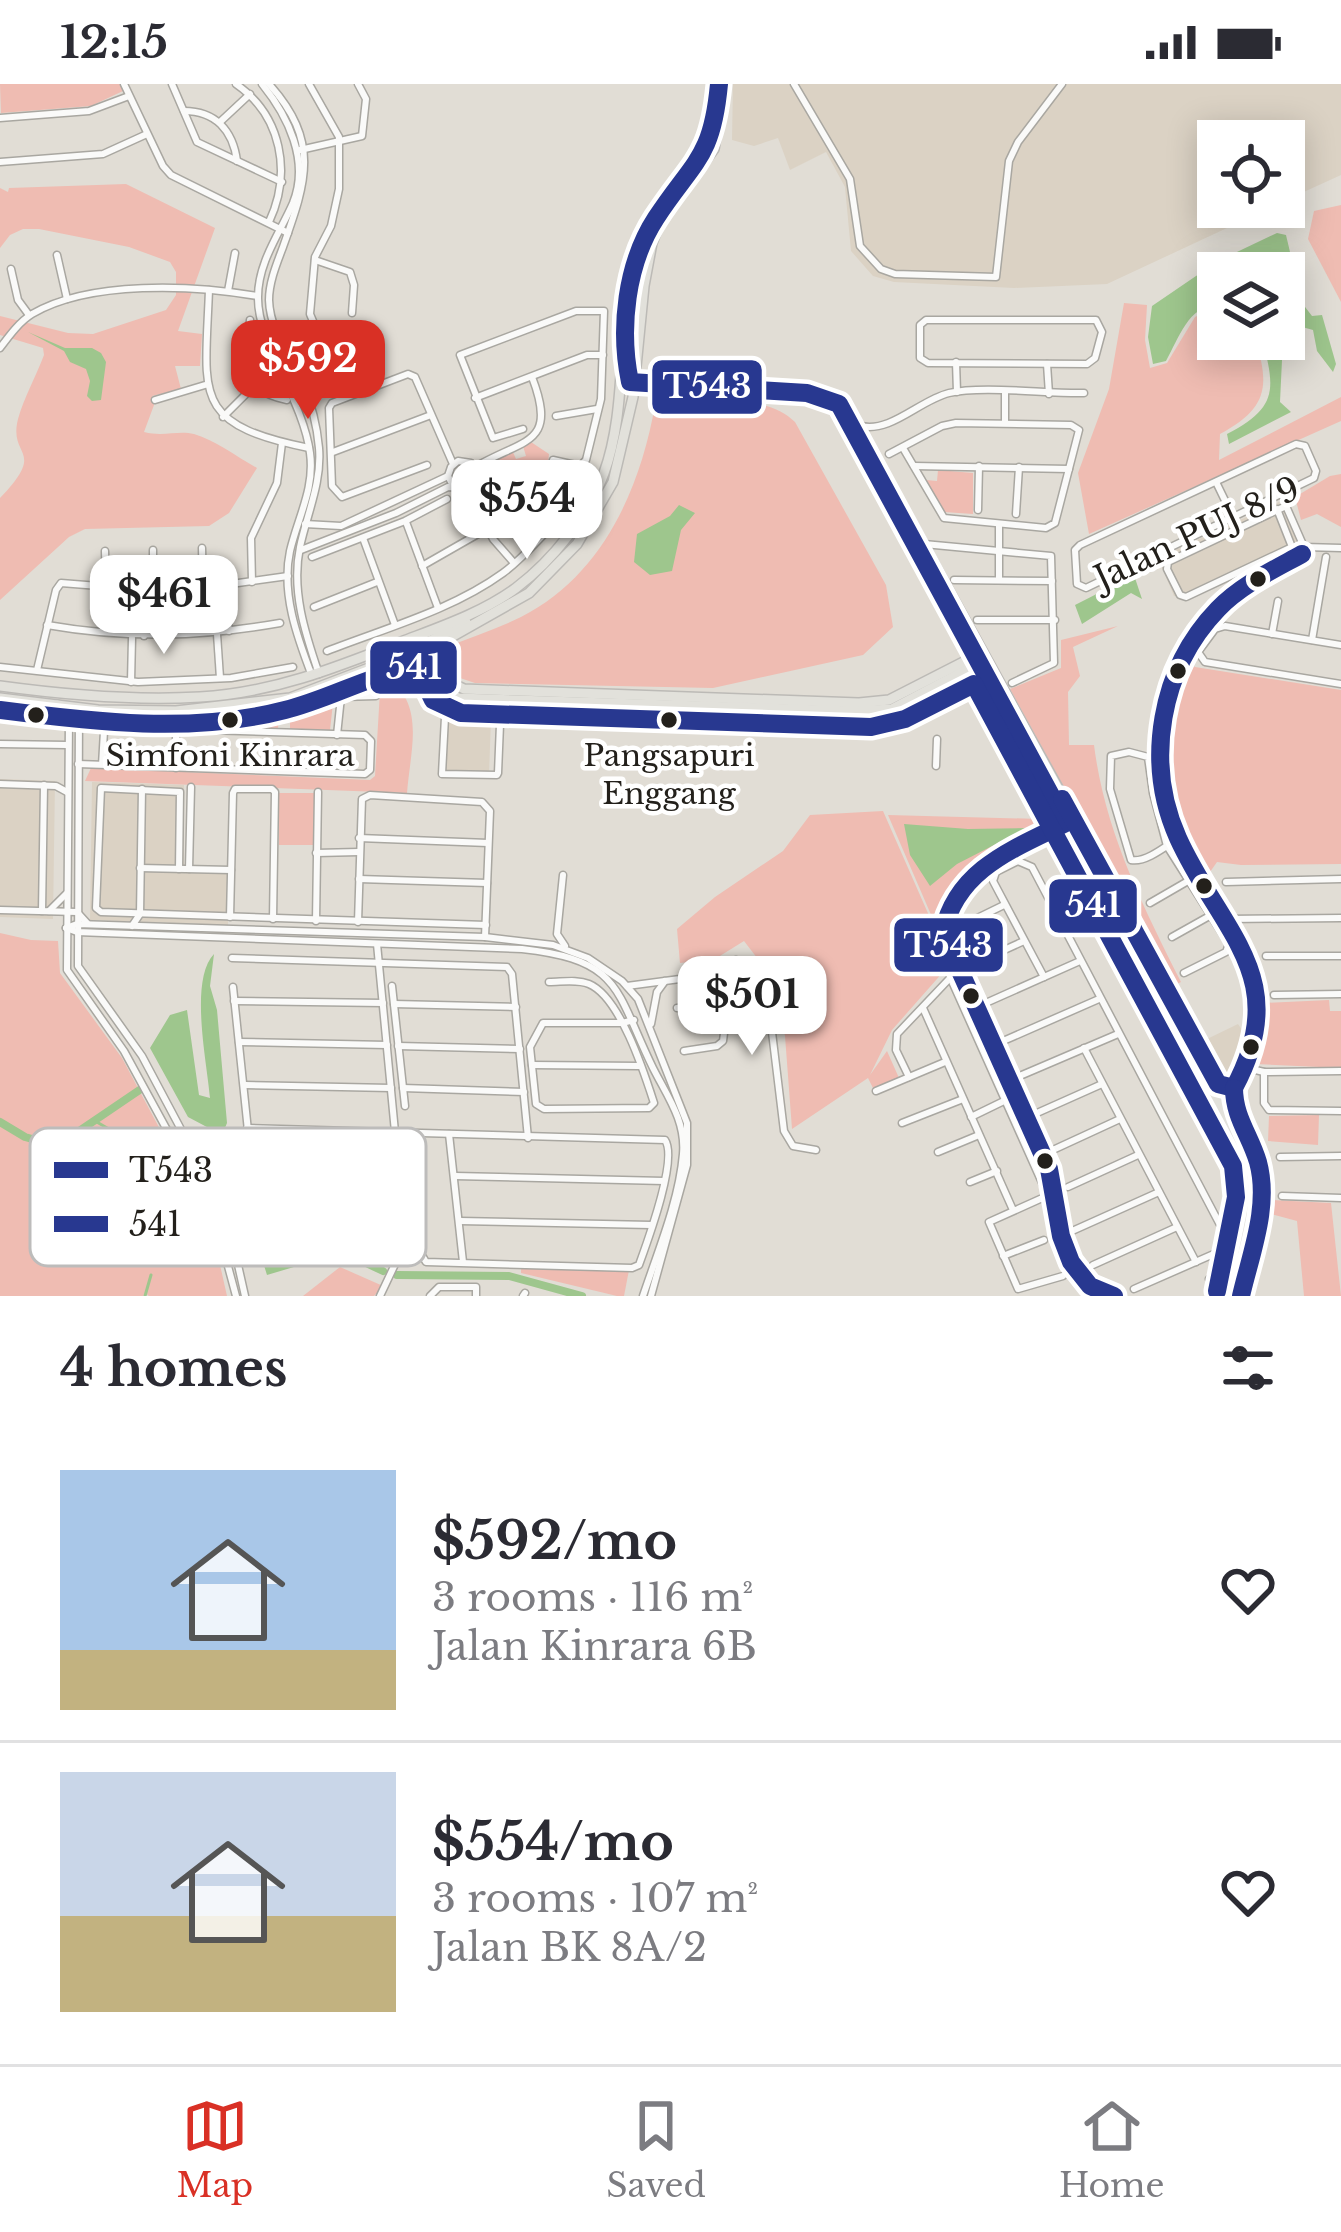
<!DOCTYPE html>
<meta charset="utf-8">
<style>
:root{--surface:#fff;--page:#f7f7f7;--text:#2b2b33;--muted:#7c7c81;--line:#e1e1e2;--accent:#d93025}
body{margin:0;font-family:"Libre Baskerville",serif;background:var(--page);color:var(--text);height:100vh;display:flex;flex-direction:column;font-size:45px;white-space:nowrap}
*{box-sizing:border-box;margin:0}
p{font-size:39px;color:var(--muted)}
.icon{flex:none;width:66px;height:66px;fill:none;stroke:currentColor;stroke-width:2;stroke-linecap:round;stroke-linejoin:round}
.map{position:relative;height:1212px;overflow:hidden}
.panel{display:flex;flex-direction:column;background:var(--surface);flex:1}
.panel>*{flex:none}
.buttons{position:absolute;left:1197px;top:36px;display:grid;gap:24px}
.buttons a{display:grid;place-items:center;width:108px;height:108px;border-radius:0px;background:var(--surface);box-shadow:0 6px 30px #0003;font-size:60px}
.price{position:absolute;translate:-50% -102px;padding:0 27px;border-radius:24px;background:#fff;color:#222;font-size:39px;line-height:78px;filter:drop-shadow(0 3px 6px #0008)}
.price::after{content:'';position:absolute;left:50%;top:72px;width:36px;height:27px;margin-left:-18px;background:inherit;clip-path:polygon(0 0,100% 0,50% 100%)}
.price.active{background:var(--accent);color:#fff}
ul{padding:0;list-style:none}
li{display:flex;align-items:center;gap:36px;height:300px;padding:0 60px}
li+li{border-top:3px solid var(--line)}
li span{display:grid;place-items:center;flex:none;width:336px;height:240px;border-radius:0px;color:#555}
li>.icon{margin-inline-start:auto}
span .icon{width:144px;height:144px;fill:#fffc;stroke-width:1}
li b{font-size:51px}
h2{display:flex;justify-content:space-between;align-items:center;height:144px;padding:0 60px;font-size:51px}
.status{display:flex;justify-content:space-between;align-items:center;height:84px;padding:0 60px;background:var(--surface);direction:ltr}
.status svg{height:33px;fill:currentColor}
.tab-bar{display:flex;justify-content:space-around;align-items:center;height:168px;border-top:3px solid var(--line);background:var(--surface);font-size:33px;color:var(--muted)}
.tab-bar a{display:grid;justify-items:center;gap:6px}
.tab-bar .active{color:var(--accent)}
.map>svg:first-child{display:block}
.built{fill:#dbd2c4}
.green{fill:#efbcb2}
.water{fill:#9ec68d}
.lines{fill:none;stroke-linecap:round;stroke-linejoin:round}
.stream{stroke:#9ec68d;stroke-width:3}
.river{stroke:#9ec68d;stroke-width:8}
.minor-casing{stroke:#a9a7a1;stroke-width:9}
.major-casing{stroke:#bcbab6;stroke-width:12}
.minor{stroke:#fafaf9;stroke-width:6}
.major{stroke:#e2e1db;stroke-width:9}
.bus-1-casing{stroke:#fff;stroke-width:27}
.bus-2-casing{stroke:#fff;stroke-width:27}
.bus-1{stroke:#283890;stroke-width:18}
.bus-2{stroke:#283890;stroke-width:18}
.bus-dot{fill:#23201b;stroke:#fff;stroke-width:4.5}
.labels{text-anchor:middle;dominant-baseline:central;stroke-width:9;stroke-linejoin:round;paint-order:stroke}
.bus-label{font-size:30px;fill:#23201b;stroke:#fff}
.street-label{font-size:33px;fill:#23201b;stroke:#fff}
.key{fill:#fff;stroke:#bdbcbb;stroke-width:3}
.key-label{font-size:33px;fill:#23201b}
.line-badge{stroke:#fff;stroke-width:4.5}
.badge-label{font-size:33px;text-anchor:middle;font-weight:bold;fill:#fff}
</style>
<div class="status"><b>12:15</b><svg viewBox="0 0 49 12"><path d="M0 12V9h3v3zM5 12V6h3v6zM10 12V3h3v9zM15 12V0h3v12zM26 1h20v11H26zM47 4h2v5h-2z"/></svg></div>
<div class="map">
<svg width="1341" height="1212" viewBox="0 0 1341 1212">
<rect width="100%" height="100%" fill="#e1ddd5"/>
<g class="built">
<path d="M733,0H1341V91L1284,117V57H1218V123H1272L1107,200L1014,204L894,198L873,192L851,167L845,103L826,68L790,86L778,54L754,62L732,56Z"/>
<path d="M1279,418L1298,458L1296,466L1189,515L1174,512L1158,474Z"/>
<path d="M447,634L491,635L489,690L445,689Z"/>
<path d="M0,695L55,697L53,835L0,833Z"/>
<path d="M92,698L184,701V782L230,784L228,841L90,836Z"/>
<path d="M1238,940L1246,952L1244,965L1234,992L1228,995L1205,956Z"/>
</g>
<g class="green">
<path d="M0,0H120L123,7L91,22L1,29Z"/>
<path d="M126,100L215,144L178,247L202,250L200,282H175L181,305L152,312L154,321L144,348C164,353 178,346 194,350C215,356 237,373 257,384L229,429L209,442L85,445L69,453L0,516V414C48,364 8,375 18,335C24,314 36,292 44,271L43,264L0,251V232L68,249L93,250L166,226L176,211V188L170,178L129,163L39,145H23L10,151L0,164V104L8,108L9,104Z"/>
<path d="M1341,121V218L1308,155L1314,127Z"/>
<path d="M1124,219L1147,221L1145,256L1150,284L1167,279L1195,233L1215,223L1218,255H1255C1271,304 1266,325 1220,350L1219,376L1341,313V337L1089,450L1078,389L1109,305Z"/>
<path d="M672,317C710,318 766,309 795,338L886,501L893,543L863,571L713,604L475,599L457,593L444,564C469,554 497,545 521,533C602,492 640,406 655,321Z"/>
<path d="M531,358L549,370L548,379L588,389L559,440L519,402L497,424L490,409L479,414L476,407L482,394L480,384L512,366L516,375L526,372L523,362Z"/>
<path d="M938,386L973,389V430L944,428L926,396L937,397Z"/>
<path d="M1341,390V443L1317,430L1301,436L1295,413L1330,392Z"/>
<path d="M1118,542L1073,563L1080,592L1068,608L1069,661H1094C1105,748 1142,820 1181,898L1173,902L1010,605L1061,584V556Z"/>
<path d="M1187,576L1195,583L1341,606V780L1241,781L1217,778L1210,788L1204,786C1166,718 1150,650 1187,576Z"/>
<path d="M380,588C427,617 411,660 407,709L85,697L91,684L370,696L375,692L380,607L348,606V601Z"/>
<path d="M334,610L330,646L290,645V634H279L278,644L183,642L181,638L184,635L230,634Z"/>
<rect x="279" y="709" width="36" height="52"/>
<path d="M883,727L938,852L944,887L892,946L870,991L887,967L899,994L873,1004L868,994L792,1045L785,952L774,896L744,857L715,875L680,879L677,845L715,813L783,767L810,731Z"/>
<path d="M888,731L1040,735L1049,731L1052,736L1050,741C1000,766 944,784 938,847Z"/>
<path d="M0,849L31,856L58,857L60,889L122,974L211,1141L227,1212H149L145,1209L143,1212H0Z"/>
<path d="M1329,916L1330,927H1341V984L1256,980L1264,947L1263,919Z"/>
<path d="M1319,1031L1318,1061L1268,1057L1269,1032Z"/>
<path d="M195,1043L218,1053L229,1050L231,1044L244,1043L248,1078L238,1079V1100L223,1104L196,1052Z"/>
<path d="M1272,1116L1331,1119L1341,1212H1304L1297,1137L1271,1130Z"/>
<path d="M521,1182L629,1186L624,1212H617L521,1189Z"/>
<path d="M340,1183L383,1202L374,1212H303Z"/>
</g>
<g class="water">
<path d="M1277,149L1286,151L1302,219L1312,232L1322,231L1336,280L1333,288L1317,267L1313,246L1284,238V189H1218V220C1188,222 1179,254 1166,277L1153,280L1148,253L1152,222L1218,177Z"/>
<path d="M28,248L65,264H92L101,269L106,278L101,316L92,317L87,312L90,297L86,285L70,278L64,267Z"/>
<path d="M1262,255H1283L1280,318L1291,328L1229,360L1227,350C1277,324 1276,306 1262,255Z"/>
<path d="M679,421L695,429L681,446L672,487L650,491L634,478L637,450L670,432Z"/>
<path d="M1134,491L1142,515L1131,509L1082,540L1075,521Z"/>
<path d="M904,740L968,745L1027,744L957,780L930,802L910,771Z"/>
<path d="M214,870L210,902L217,926L227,1039L222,1051L188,1033L150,964L170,931L187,926L199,1011L210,1014C207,978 189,896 214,870Z"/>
<path d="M310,1108L325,1116L326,1161L304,1180L267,1191L246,1124L231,1114L234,1109Z"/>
</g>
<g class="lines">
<g class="stream">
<path d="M95,1037L121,1052"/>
<path d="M145,1212L151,1191"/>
</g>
<g class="river">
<path d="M0,1038L25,1053L57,1062L141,1005"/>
<path d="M220,1047L234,1109L239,1111"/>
<path d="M320,1157L383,1187"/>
<path d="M397,1191L509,1192L582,1212"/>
</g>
<g class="minor-casing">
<g id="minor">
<path d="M124,0L163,82L171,91L288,149"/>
<path d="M172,0L197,58L282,98"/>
<path d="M236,0C282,32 292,89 269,138"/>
<path d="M262,0C288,32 310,77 293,119C280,149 258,178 258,213C257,259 303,315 310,369C315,404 298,433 290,467C281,509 297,553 312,592"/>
<path d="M269,0C321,58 306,98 283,163C277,179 269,198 269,216C270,248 291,273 303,301C312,321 317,342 319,364C322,398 307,430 300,463C291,506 305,549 319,590"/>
<path d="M309,0L339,53V105L331,142L315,173L310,230L333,285"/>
<path d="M794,0L850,95L860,162L881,185L895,190L996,193L1009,77L1018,58L1062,0"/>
<path d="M184,27C215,27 233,46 237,77"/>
<path d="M0,34L89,27L129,12"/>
<path d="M220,38L250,10"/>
<path d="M300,66L362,52L366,15L358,0"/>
<path d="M0,78L103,70L147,50"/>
<path d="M57,171L67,215"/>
<path d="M315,176L350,188L354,201L352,229"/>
<path d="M11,185L18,216L29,231"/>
<path d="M209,206C205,312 191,340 309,364"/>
<path d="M228,207L235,169"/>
<path d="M250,236C246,277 237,306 287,316"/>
<path d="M926,236H1096L1102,248L1095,274L1087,280L928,279L920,274V241Z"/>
<path d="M0,264C9,252 19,238 32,230C90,196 193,201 257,212"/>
<path d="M956,278L957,308"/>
<path d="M1047,280L1049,310"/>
<path d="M475,314L587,271H603"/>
<path d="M155,316L205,301"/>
<path d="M556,332L597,325"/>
<path d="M223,333L254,302"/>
<path d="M1005,339V309"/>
<path d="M861,342C891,349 920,316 949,309C983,301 1046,310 1084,309"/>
<path d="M523,345L493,354L460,271L576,227H604L601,315L586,376L580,382L553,376"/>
<path d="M1296,360L1305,362L1316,387L1314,394L1086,504L1077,500L1075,466L1080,461Z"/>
<path d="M333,368L431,331"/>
<path d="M889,370L942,342L956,339L1071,341L1079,346L1055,439L1046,444L944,434L903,364"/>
<path d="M427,381L342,413L332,402L329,324L332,319L408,290L415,293L453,380"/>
<path d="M914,382L1069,385"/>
<path d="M475,383C525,354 558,361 532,293"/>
<path d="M1216,398L1233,433"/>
<path d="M461,405L472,413L493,455L514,479"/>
<path d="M1286,422L1304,463"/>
<path d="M1277,425L1292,463L1186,513L1180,511L1167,485L1168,478L1286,422"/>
<path d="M978,426L979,382"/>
<path d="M1016,430L1019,383"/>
<path d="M485,437L520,409"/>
<path d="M406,438L438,524"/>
<path d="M305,440L341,442L448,392"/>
<path d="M363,454L395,541"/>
<path d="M924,460L1051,472L1054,579L1012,599"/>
<path d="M1304,463L1341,464"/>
<path d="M202,464L203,506"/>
<path d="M153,466V508"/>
<path d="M301,466L396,429L448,403L468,404L477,391L471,379L458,377L451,383L448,392L453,402"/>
<path d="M105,467L106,504"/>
<path d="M312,473L405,437L447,415"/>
<path d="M422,482L478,450"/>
<path d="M999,494V440"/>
<path d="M954,496L1052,497"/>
<path d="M252,498L251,454L277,399L282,359"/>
<path d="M223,503L229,547"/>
<path d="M314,523L377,498"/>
<path d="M977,536H1055"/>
<path d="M47,541C127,555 200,553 280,539"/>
<path d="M217,550L220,594"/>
<path d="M1272,550L1278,517"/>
<path d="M144,552V508"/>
<path d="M1312,556L1326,473"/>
<path d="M1341,561L1225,542L1215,545L1198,568L1205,578L1341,600"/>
<path d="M327,567C386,544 452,526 503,489C521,476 536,458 552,442"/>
<path d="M0,583L138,598L231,594L293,583"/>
<path d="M37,586L56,506L61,499L174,508L288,492"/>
<path d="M131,598L132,554"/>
<path d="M79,623L78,882L142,972L227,1132L245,1212"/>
<path d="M500,634L445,633L442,690L497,691L498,689L501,616"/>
<path d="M69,636L67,886L124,967L215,1134L236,1212"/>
<path d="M337,651L341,613L376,612"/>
<path d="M0,660L67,661"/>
<path d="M78,680L365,690L370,686L371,657L365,651L109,643L104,647L102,681"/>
<path d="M936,682L937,655"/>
<path d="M176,684V628"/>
<path d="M0,700L56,702L67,708"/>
<path d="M1070,737C1021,762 947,786 943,849L1049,1085L1061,1152L1071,1178L1090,1202L1114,1212"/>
<path d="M359,754L488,759"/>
<path d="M1177,755C1165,763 1145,779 1131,776L1110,705L1111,672L1129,668L1148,673L1153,709L1167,762L1229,860L1226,868L1184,889"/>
<path d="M316,769L359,768"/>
<path d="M140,784L231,786"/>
<path d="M179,785L180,708L101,704L96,824L101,828L486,841"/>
<path d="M189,785L191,703"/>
<path d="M563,791L557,850L565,862"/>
<path d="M359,795L487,799"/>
<path d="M1226,798L1341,795"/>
<path d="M1150,819L1188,797"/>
<path d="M0,826L77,828L87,839"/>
<path d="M42,827L44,701"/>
<path d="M49,827L67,809"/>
<path d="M230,833L233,709L235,705H272L275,708L273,835"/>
<path d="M1228,835L1341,834"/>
<path d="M316,837L318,708"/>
<path d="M358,838L362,715L370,711L482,718L490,727L485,853"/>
<path d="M132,842L140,830L142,705"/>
<path d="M959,843L1004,821"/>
<path d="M66,844L77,840L485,853L553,861L588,874L622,897L638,915L687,1039V1081L651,1212"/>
<path d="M66,844L77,848L522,865C622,876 615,906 653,984C667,1012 686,1037 683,1070C679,1117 658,1167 643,1212"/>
<path d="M1172,853L1213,830"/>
<path d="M377,860L404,1142L397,1176L380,1212"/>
<path d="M1266,872H1341"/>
<path d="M232,874L507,883L512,890L528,1054"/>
<path d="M969,882L1024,857"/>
<path d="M950,893L1048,1112"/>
<path d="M1044,893L993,797L996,788L1018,777L1032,783L1228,1156L1225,1165L1134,1205"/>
<path d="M549,898C562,898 577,895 589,900C620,913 644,988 654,1019L649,1024L544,1025L536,1020L530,963L543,939H622L634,936"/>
<path d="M392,902L405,1022"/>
<path d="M627,902L710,891L736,876L743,878L767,907L784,1047L793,1062L816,1066"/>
<path d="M233,903L252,1085L399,1090"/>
<path d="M1274,911L1341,910"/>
<path d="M234,917L383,919"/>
<path d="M988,918L1080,877"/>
<path d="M394,920L516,923"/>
<path d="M677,924L729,917L757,894"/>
<path d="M923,924L1013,1126"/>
<path d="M651,940L657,908L665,897"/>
<path d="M239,958L387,961"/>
<path d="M994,961L1099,915"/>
<path d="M398,962L520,965"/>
<path d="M1084,964L1196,1178"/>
<path d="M684,967L717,962L723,957L725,941L719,920"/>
<path d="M532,981L639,982"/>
<path d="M1247,984L1264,988L1341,987"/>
<path d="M1264,988V1019L1269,1026L1341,1027"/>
<path d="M1022,991L1118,950"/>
<path d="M909,993L896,966L897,950L951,893"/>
<path d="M245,1001L391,1004"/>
<path d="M403,1004L524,1008"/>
<path d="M1234,1004C1301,913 1216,832 1178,754C1143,679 1159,582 1218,525C1241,502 1274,486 1302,470"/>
<path d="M876,1007L945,978"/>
<path d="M1037,1029L1102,1000"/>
<path d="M971,1033L1006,1016"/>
<path d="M902,1039L963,1015"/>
<path d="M247,1044L665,1056C678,1075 648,1156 639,1181L632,1184L426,1178L420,1168L410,1048"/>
<path d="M449,1050L463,1178"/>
<path d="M1055,1065L1120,1035"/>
<path d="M938,1068L979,1051"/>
<path d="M1280,1073L1341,1072"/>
<path d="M455,1092L664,1097"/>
<path d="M970,1098L997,1087"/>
<path d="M1068,1103L1138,1071"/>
<path d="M1049,1111L989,1138L1018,1205L1063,1192"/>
<path d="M1282,1112L1341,1114"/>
<path d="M460,1137L651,1141"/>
<path d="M1061,1152L1159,1108"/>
<path d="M1003,1172L1044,1156"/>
<path d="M1093,1181L1177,1143"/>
<path d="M1209,1195L1226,1188L1229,1176L1226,1163"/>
<path d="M430,1212L439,1203H476V1212"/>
<path d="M523,1212L525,1209"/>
</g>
</g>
<g class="major-casing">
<g id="major">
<path d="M694,86L707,64L719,0"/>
<path d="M624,279L634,301L820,310L845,328L936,503L991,595L1100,801L1133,856L1248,1078L1251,1124L1233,1212"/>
<path d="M845,319L1146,863L1256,1075L1260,1114L1241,1212"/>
<path d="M428,558L466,538"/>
<path d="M429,558L449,598L464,605L859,619L889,616L979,570"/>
<path d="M426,563L440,600L458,614L853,627L892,625L983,577"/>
<path d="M0,602C66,611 133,617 200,613C272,609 335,584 401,558C440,543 482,529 516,504C552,477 589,431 604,389C634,307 608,206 657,132"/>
<path d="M0,614L98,626L176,627L290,614L453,552L529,509L577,460L613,398L633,313L644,202L652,159L660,138L714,65L725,0"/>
<path d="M57,621L69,638"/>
<path d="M78,640L93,627"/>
<path d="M1218,1000L1234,1004V1023"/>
</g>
</g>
<use href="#minor" class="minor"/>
<use href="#major" class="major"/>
<g class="bus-1-casing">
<g id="bus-1">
<path d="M719,0C712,75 694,76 656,134C626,180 619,245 630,298L807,309L839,320L1066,739C1013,765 956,786 943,849L1049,1085L1061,1152L1071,1178L1090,1202L1114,1212"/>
<path d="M1062,715L1218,1000L1234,1004"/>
<path d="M1234,1004C1294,893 1221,849 1178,754C1144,678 1160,585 1218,525C1241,501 1273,486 1302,470"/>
<path d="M1234,1004C1234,1033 1250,1051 1258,1078C1270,1122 1251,1169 1241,1212"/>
</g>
</g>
<g class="bus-2-casing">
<path id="bus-2" d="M0,626C93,638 193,650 285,626C330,615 371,590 417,583L433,616L461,629L871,643L905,635L974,600L1233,1082L1236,1113L1217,1207"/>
</g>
<use href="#bus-1" class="bus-1"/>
<use href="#bus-2" class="bus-2"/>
</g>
<g class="bus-dot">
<circle cx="1258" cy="495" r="10"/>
<circle cx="1178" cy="587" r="10"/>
<circle cx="36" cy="631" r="10"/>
<circle cx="230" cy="636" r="10"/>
<circle cx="669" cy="636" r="10"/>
<circle cx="1204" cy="802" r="10"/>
<circle cx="971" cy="912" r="10"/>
<circle cx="1251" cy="963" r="10"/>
<circle cx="1045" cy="1077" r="10"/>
</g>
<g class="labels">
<g class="bus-label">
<text x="230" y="671">Simfoni Kinrara</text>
<text x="669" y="671">Pangsapuri<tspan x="669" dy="38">Enggang</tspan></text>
</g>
<g class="street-label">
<text transform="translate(1197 449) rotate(-25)">Jalan PUJ 8/9</text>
</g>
</g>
<rect x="30" y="1044" width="396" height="138" rx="18" class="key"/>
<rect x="54" y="1078" width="54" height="16" fill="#283890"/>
<rect x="54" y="1132" width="54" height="16" fill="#283890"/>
<g class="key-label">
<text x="129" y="1098">T543</text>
<text x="129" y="1152">541</text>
</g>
<g class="line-badge">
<rect x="650" y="274" width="114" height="58" rx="12" fill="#283890"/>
<rect x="368" y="555" width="91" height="57" rx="12" fill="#283890"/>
<rect x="1047" y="793" width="92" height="58" rx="12" fill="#283890"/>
<rect x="892" y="832" width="113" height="58" rx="12" fill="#283890"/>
</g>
<g class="badge-label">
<text x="707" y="314">T543</text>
<text x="414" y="595">541</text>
<text x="1093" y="833">541</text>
<text x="948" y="873">T543</text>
</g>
</svg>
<div class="buttons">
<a><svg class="icon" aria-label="locate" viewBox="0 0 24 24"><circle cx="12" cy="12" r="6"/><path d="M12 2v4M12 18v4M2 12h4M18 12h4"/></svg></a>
<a><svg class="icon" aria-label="layers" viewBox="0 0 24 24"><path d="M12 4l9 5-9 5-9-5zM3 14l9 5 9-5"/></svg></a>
</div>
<b class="price active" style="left:308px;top:338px">$592</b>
<b class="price" style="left:527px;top:478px">$554</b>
<b class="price" style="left:164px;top:573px">$461</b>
<b class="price" style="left:752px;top:974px">$501</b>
</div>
<section class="panel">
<h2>4 homes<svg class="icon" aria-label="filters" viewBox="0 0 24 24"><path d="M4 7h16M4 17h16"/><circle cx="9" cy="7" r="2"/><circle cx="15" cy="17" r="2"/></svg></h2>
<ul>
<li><span style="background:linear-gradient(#a9c7e8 75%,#c2b280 0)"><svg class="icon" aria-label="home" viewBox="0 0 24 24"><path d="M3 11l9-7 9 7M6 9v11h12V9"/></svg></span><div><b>$592/mo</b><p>3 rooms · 116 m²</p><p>Jalan Kinrara 6B</p></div><svg class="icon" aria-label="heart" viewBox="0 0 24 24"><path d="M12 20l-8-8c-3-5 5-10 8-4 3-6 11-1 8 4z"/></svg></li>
<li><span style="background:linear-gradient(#c9d6e8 60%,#c2b280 0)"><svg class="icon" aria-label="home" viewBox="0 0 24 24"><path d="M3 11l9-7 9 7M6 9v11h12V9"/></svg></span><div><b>$554/mo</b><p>3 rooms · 107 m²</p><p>Jalan BK 8A/2</p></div><svg class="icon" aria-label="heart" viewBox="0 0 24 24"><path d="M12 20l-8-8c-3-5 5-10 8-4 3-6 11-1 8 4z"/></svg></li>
</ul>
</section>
<nav class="tab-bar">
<a class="active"><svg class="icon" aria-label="map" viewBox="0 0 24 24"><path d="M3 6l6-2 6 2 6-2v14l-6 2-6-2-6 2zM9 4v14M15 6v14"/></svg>Map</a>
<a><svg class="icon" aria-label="saved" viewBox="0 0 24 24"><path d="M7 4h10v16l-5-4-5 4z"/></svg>Saved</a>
<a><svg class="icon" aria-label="home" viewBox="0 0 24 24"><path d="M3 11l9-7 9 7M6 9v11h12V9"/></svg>Home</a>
</nav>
